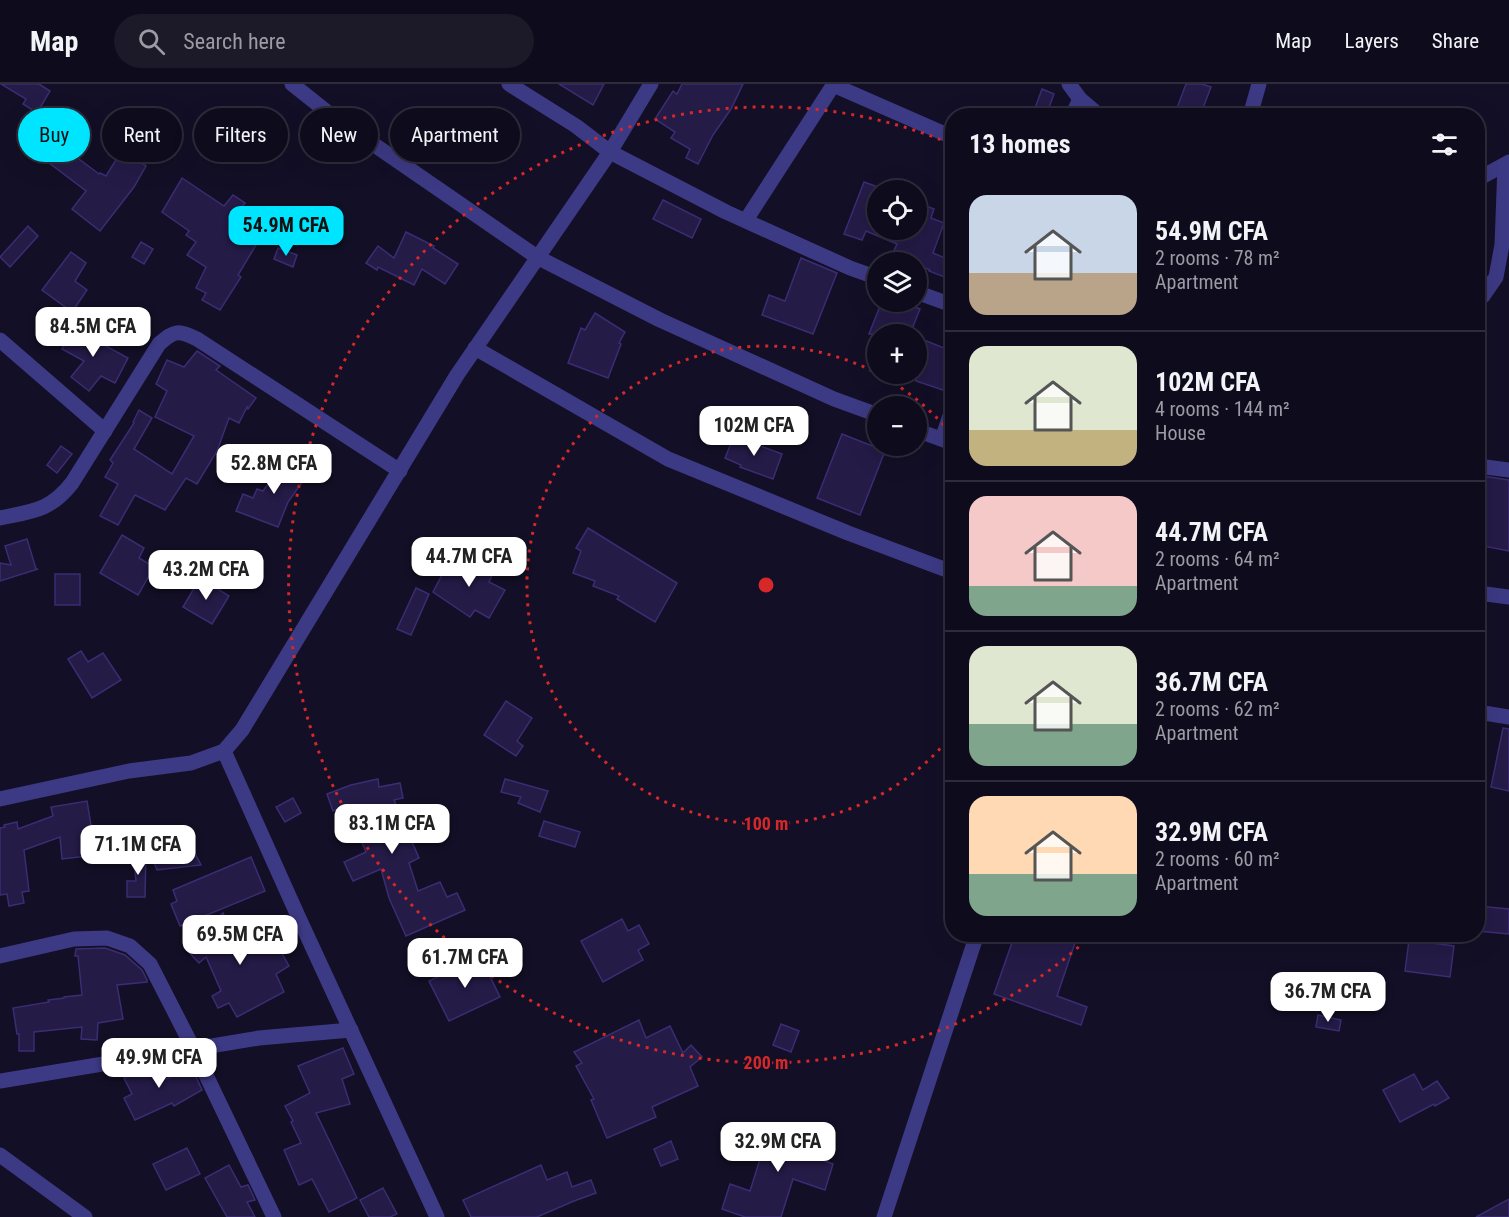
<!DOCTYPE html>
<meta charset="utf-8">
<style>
:root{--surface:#0e0b1c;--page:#1c1929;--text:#f1f3f6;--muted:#9b9ba3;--line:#2e2b3b;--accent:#00e5ff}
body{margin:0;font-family:"Roboto Condensed",sans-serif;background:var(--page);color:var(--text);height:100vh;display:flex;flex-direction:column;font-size:22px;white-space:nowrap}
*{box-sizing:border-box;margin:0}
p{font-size:20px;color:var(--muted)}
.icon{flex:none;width:33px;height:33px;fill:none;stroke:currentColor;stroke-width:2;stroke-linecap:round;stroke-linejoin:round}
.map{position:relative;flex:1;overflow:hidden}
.drawer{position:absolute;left:945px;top:24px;width:540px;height:834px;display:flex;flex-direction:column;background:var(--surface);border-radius:24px;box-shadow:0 6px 24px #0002,0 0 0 2px var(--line)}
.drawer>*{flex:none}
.hud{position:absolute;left:18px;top:24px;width:570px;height:54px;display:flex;gap:12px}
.fabs{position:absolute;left:867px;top:96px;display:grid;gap:12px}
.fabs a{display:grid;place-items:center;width:60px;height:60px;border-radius:50%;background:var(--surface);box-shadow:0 6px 24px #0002,0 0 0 2px var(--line);font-size:30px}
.price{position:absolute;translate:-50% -51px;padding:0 14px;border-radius:12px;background:#fff;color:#222;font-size:20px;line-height:39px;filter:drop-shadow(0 2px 3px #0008)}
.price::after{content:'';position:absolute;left:50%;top:36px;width:18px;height:14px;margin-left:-9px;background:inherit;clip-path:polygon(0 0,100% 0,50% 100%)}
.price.active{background:var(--accent);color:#111}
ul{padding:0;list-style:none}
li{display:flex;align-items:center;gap:18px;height:150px;padding:0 24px}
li+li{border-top:2px solid var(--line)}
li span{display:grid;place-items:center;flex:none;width:168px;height:120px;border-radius:18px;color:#555}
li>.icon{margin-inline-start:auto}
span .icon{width:72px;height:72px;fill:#fffc;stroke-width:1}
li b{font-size:26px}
h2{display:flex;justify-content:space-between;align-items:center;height:72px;padding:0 24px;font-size:26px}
.pill{padding:0 21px;border-radius:27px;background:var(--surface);box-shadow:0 6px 24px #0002,0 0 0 2px var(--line);font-size:21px;line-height:54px}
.pill.active{background:var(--accent);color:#111}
header{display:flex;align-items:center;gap:36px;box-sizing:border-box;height:84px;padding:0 30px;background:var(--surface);border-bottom:2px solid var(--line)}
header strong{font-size:28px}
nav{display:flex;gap:33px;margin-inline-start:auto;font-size:21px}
.search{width:420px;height:54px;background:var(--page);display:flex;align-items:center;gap:15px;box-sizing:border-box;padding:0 21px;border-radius:33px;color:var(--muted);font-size:22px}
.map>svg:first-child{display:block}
.building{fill:#241b47;stroke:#3b2d73;stroke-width:1.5}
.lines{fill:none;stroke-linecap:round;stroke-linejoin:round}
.minor{stroke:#3d3a85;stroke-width:15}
.ring{fill:none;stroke:#d62828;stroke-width:3;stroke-dasharray:3 6}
.centre{fill:#d62828;stroke:#130f26;stroke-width:3}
.ring-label{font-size:18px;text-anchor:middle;font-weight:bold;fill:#d62828;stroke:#130f26;stroke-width:4.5;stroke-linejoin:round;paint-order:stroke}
</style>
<header>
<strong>Map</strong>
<div class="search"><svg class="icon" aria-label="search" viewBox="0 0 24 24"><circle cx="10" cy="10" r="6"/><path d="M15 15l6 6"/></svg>Search here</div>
<nav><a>Map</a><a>Layers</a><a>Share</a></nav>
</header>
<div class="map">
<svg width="1509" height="1133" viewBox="0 0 1509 1133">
<rect width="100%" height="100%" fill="#130f26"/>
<g class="building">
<path d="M1,0H39L50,7L37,29L23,20L26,15Z"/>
<path d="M559,0H604L593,21Z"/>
<path d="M682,0H743L731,25L713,51L698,80L686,74L690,65L671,54L675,48L655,35L673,7L677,10Z"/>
<path d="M1186,0H1202L1211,3L1200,32H1174Z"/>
<path d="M1042,5L1054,10L1047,29L1035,24Z"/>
<path d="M59,60L99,90L100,89L106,92L122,66L146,82L134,103L100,147L72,125L86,107L48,78Z"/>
<path d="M182,94L224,122L233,111L245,119L234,134L262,151L238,191L241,193L220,226L202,216L206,209L196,204L206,183L187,171L196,158L186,151L189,147L162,128Z"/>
<path d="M864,98L878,103V146H916V118L934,125L931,134L944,139L933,169L952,177V196L929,187L930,186L916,180V178L892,171L897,160L866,147L862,156L844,150Z"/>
<path d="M663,116L701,135L692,154L653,135Z"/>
<path d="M28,142L38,152L10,183L0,173Z"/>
<path d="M406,148L434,162L433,164L458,180L445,200L422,185L414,201L378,183L377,186L366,179L378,162L394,174Z"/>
<path d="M141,158L153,165L144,180L132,173Z"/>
<path d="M278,164L297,171L293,183L274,175Z"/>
<path d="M71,168L86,179L75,197L87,206L72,228L42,206Z"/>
<path d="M801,174L837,189L813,250L762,231L769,211L785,217Z"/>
<path d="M901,218L920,225L910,250H869L880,222L897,228Z"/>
<path d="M595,229L625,248L619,259L621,260L608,294L568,279L581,244L585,246Z"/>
<path d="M77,238L97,249L93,255L128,274L115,299L101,292L89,307L71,293L84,277L62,265Z"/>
<path d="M916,253L952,267V296L950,295L946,307L916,297Z"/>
<path d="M197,267L220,282L216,286L256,314L248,325L247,323L239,339L229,334L217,367L197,400L186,394L165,426L135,411L118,441L100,432L118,400L105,393L113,379L110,376L134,339L133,338L139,326L152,334L134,365L172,390L194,352L155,333L167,307L156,300L167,276L184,283Z"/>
<path d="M842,350L885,367L860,431L817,414Z"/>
<path d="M734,352L782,370L773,395L740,383L741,381L725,374Z"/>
<path d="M61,362L72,370L57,389L47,381Z"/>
<path d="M286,374L308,390L288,418L278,443L236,427L243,410L253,414L257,405L263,407Z"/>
<path d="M1483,392L1509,396V467L1478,461V415Z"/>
<path d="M588,444L677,499L655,538L617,515L619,512L593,502L595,497L573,489L581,467L576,464Z"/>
<path d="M122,451L144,464L139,474L154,483L138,511L100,489Z"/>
<path d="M27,455L36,485H38L0,497V479L11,481L5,462Z"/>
<path d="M452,472L468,481L469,477L494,487L489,498L505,506L489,534L475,526L470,533L433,508Z"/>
<rect x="55" y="490" width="25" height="31"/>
<path d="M200,494L229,512L212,540L183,523Z"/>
<path d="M416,504L429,510L411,551L397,545Z"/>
<path d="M81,567L88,578L103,569L121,596L92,614L68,575Z"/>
<path d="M506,617L532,634L517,657L523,662L516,672L484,651Z"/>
<path d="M1503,644L1509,645V707L1491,703Z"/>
<path d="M378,695L379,703L400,699L403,714L394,716L419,774L409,779L418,807L440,798L447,813L457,809L465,826L406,852L389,814L381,785L353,797L344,778L366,768L346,722L333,727L327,710L351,701Z"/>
<path d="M505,695L548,707L540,728L518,719L521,713L501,708Z"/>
<path d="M293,714L301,729L285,738L276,723Z"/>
<path d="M87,717L96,771L62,775L60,753L24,766L29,807L22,808L24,819L9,822L7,810L0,811V744L5,743L4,741L17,738L18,745L53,732L51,723Z"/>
<path d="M544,737L580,748L575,763L539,752Z"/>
<path d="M172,760L192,764L201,781L157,786L149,766L171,764Z"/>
<path d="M146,767L145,813H127V797H136L133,768Z"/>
<path d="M251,773L265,807L180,842L171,820L177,817L173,806Z"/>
<path d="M1478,822L1509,825V850L1478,847Z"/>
<path d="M223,829L238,860L241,859L243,863L270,848L289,882L276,890L284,908L237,933L229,919L218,924L212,912L221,907L206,873L199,879L185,864Z"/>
<path d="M622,835L628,847L639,841L649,860L638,866L643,876L603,898L581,857Z"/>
<path d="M1015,850H1078L1057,912L1087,923L1081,941L994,910Z"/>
<path d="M1409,856L1454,862L1450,893L1405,887Z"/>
<path d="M105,864L125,871L142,886L147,896V898L117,901L123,935L98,939L97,956L81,955L82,943L34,948V967H19V950H17L13,924L49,918L48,916L64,914V913L82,911L78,872H75L76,865Z"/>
<path d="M480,872L500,913L449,937L429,897Z"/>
<path d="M1318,931L1341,936L1339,947L1316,943Z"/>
<path d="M639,936L646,954L670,942L683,969L691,961L702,973L690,983L698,1002L652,1023L656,1033L607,1054L591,1016L594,1015L576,982L582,979L574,968Z"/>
<path d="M781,940L799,947L791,968L773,961Z"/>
<path d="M343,964L354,990L342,995L350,1020L316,1029L357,1114L329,1128L312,1095L299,1101L284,1066L301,1059L291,1038L293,1037L285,1022L310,1009L298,982Z"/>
<path d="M162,980L167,995L191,982L202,1006L174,1022L172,1019L135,1036L124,1014L132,1010L124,994L150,982Z"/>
<path d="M1414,990L1423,1006L1437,997L1449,1014L1435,1022L1434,1020L1400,1038L1383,1006Z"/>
<path d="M782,1042L823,1059L817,1074L833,1080L825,1106L793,1095L781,1133H745L722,1125L730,1100L750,1107L760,1075L746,1070L754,1047L777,1055Z"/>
<path d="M671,1057L678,1075L661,1082L654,1065Z"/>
<path d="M187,1064L200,1090L166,1106L153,1080Z"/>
<path d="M229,1081L241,1103L248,1101L255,1116L247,1118L255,1133H227L205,1094Z"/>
<path d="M541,1081L547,1096L567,1088L572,1103L591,1096L596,1109L574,1117L537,1133H471L463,1116Z"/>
<path d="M383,1104L397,1130L390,1133H369L360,1116Z"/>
<path d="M1509,1115V1133H1476Z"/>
</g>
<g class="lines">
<g class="minor">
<path d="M292,0L331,31L537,173L660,236L834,315L878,331"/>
<path d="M509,0L576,42L610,68L726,128L850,184L878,194"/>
<path d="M1069,0L1080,15L1100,32"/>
<path d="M833,1L952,53"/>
<path d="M1072,32L1080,15"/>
<path d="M1250,32L1259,0"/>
<path d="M1478,95L1509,78"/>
<path d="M746,136L834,0"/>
<path d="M916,208L952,221"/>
<path d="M1478,212H1483L1496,193L1502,161L1505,81"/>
<path d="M0,256L105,347"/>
<path d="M475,264L668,375L848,449L952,488"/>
<path d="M916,346L952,359"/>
<path d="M942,355L952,326"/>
<path d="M1478,382L1509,386"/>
<path d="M0,434C33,427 50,427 72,399L159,260C175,246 178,246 197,255L400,387"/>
<path d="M1478,509L1509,513"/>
<path d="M1478,628L1509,633"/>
<path d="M224,667L298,832L437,1133"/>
<path d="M0,715L129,687L191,679L224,667L242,646L457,291L610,68L651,0"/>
<path d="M0,872L74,855L107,854L130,862L150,880L193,964L274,1133"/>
<path d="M0,997L259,954L351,946"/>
<path d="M0,1071L85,1133"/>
<path d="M884,1133L977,850"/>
</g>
</g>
<g class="ring">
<path d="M952 651A239 239 0 1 1 952 351"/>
<path d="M1092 851A478 478 0 1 1 949 59"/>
</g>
<circle cx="766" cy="501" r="9" class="centre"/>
<g class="ring-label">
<text x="766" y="746">100 m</text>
<text x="766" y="985">200 m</text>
</g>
</svg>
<div class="fabs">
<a><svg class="icon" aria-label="locate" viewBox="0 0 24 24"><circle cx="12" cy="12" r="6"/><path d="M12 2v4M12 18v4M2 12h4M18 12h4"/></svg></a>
<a><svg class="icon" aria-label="layers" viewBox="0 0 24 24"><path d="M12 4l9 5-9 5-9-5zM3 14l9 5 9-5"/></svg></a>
<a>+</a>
<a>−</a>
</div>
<b class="price active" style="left:286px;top:173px">54.9M CFA</b>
<b class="price" style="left:93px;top:274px">84.5M CFA</b>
<b class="price" style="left:754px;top:373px">102M CFA</b>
<b class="price" style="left:274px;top:411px">52.8M CFA</b>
<b class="price" style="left:469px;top:504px">44.7M CFA</b>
<b class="price" style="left:206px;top:517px">43.2M CFA</b>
<b class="price" style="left:392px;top:771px">83.1M CFA</b>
<b class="price" style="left:138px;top:792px">71.1M CFA</b>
<b class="price" style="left:240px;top:882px">69.5M CFA</b>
<b class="price" style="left:465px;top:905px">61.7M CFA</b>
<b class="price" style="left:1328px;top:939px">36.7M CFA</b>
<b class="price" style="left:159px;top:1005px">49.9M CFA</b>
<b class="price" style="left:778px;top:1089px">32.9M CFA</b>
<div class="hud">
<a class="pill active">Buy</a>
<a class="pill">Rent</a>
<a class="pill">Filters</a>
<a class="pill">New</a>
<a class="pill">Apartment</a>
</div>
<section class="drawer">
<h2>13 homes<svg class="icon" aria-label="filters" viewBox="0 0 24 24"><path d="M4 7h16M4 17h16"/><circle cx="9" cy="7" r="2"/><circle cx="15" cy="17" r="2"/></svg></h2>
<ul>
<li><span style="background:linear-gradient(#c9d6e8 65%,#b9a48a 0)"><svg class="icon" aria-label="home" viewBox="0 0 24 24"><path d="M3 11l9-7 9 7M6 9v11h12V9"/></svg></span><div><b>54.9M CFA</b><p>2 rooms · 78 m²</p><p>Apartment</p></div></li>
<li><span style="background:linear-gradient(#dfe7d0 70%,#c2b280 0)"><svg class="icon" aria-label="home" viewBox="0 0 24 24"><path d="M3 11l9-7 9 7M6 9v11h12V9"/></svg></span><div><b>102M CFA</b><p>4 rooms · 144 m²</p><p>House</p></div></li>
<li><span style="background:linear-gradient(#f6c9c9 75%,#7fa58c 0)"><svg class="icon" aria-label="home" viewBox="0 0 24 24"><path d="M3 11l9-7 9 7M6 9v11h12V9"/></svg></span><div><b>44.7M CFA</b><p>2 rooms · 64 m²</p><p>Apartment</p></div></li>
<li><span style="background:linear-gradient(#dfe7d0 65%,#7fa58c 0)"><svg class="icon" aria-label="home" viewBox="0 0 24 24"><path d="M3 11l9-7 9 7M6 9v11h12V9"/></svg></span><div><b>36.7M CFA</b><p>2 rooms · 62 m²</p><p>Apartment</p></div></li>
<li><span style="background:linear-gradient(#ffd9b3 65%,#7fa58c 0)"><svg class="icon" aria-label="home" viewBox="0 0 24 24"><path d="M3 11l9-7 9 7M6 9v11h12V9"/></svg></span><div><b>32.9M CFA</b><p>2 rooms · 60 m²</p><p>Apartment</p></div></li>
</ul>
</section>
</div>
